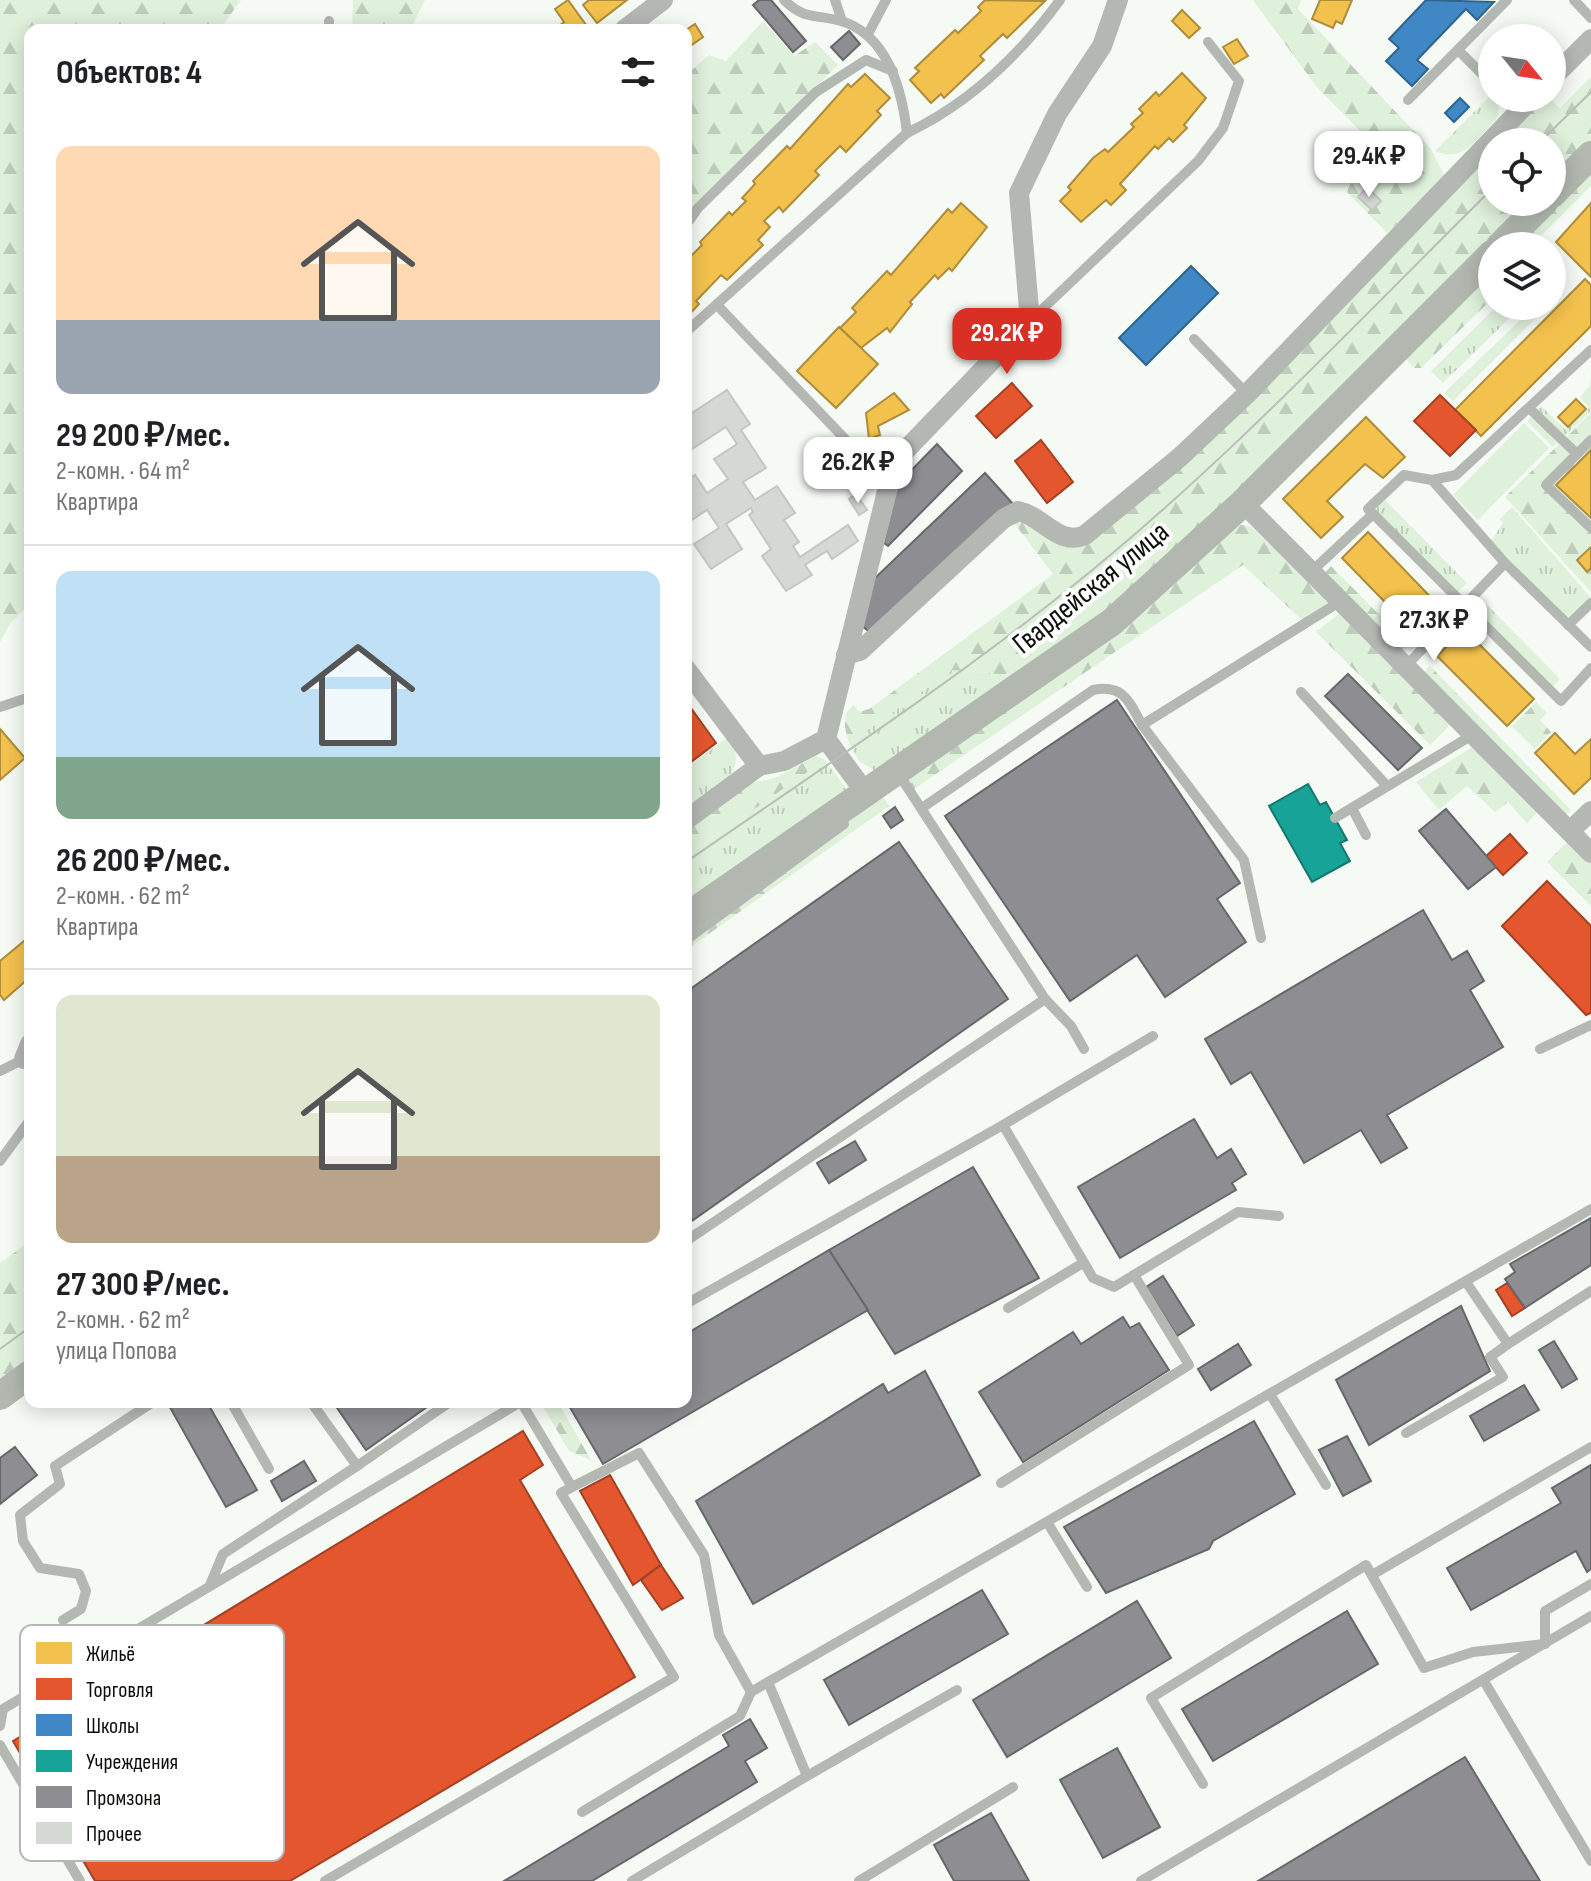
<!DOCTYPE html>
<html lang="ru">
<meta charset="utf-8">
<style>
:root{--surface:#fff;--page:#f2f2f2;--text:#202124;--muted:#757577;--line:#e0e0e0;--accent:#d93025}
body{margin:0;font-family:"Sofia Sans Condensed",sans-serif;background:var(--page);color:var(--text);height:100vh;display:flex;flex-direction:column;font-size:30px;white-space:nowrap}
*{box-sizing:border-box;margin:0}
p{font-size:26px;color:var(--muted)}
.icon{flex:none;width:44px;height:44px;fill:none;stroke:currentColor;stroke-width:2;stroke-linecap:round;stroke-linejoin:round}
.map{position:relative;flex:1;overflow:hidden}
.side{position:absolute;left:24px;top:24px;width:668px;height:1384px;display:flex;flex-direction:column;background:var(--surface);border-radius:16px;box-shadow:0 4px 20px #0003}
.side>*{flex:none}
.needle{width:52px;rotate:120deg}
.fabs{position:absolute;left:1478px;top:24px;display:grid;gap:16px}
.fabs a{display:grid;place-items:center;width:88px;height:88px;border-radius:50%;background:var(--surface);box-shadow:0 4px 20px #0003;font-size:40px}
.price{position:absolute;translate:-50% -68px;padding:0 18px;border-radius:16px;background:#fff;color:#222;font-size:26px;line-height:52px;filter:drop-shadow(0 2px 4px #0008)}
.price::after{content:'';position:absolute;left:50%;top:48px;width:24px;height:18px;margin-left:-12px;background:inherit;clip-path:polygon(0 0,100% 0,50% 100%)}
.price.active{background:var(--accent);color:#fff}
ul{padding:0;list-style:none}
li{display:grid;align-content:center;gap:16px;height:424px;padding:0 32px}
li+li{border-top:2px solid var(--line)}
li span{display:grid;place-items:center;height:248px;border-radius:16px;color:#555}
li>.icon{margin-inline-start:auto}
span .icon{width:144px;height:144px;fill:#fffc;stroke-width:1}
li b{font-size:34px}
h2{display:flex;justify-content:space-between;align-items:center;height:96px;padding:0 32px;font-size:34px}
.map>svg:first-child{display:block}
.grass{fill:url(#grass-tufts)}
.forest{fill:url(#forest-firs)}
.park{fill:#dff0db}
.homes{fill:#f2c14e;stroke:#ad8c3a;stroke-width:2}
.shops{fill:#e4572e;stroke:#a34124;stroke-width:2}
.schools{fill:#3f88c5;stroke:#30648d;stroke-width:2}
.public{fill:#17a398;stroke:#14776e;stroke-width:2}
.industry{fill:#8d8d92;stroke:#66676a;stroke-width:2}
.building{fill:#d5d9d4;stroke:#c3c7c2;stroke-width:2}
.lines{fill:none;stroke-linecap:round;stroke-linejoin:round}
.lane{stroke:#b4b8b3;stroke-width:10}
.street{stroke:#b4b8b3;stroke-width:20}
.secondary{stroke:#b2b8b0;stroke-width:28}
.tram{stroke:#b9beb8;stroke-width:2}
.labels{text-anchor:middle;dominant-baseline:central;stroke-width:8;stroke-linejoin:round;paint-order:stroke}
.street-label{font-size:30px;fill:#0c0f0b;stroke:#fff}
.key{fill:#fff;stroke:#b6b7b6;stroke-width:2}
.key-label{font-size:22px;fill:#0c0f0b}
</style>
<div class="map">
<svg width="1591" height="1881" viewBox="0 0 1591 1881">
<defs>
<pattern id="grass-tufts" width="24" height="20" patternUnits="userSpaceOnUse" patternTransform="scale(2)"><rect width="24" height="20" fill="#dff0db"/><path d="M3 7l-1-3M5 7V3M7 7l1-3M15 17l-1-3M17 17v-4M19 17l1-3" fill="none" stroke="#becdbb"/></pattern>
<pattern id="forest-firs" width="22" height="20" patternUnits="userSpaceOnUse" patternTransform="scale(2)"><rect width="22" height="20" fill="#dff0db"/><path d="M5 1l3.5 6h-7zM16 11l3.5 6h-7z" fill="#becdbb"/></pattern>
</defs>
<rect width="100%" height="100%" fill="#f5fbf4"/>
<g class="grass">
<path d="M1492,94V98L1499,99L1498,117C1479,136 1464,164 1435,151Z"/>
<path d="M1497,306H1522L1443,383L1431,371Z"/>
<path d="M1535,306H1548L1453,401L1444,393Z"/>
<path d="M1591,372V411L1553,447L1527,421L1541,406L1566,430L1589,408L1580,397L1590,385Z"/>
<path d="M1385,500L1467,583L1457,593L1375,510Z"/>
<path d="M1512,507L1591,598L1567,618L1491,541L1503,523L1500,519Z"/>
<path d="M1487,605L1560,679L1552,687L1479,613Z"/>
<path d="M952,670L1023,676L874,770L859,761L849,743Z"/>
<path d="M728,737C754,771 710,795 686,813V768Z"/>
<path d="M825,760L847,790L686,906V856Z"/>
</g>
<g class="forest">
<path d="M0,0H241L222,26L226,30H30V604L10,623L0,642Z"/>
<path d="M353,0H425L410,30H352Z"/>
<path d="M1253,0H1301L1298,9L1431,149L1445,177L1387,233L1347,192L1368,139L1316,86Z"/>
<path d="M763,21L794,56L815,42L838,65L686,215V75L709,55L726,61Z"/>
<path d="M1591,77V143L1552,181V142H1497L1539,98H1549L1560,108Z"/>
<path d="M1492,147V202H1531L1156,569L1023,676L952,670L849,743C845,729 840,714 854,705L859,712L869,709L1053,574L1014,523L1026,518L1075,545Z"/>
<path d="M1591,166V186L1538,239L1544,246H1510Z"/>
<path d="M1492,264V299L1421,368H1414L1401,354Z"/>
<path d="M1591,413V592L1505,497Z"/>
<path d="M1233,524L1250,526L1332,601L1303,621L1243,565L914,789L904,775Z"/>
<path d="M1331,566L1408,644L1399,654L1322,576Z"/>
<path d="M1340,613L1453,722L1430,745L1316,632Z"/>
<path d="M1430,666L1571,810L1563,818L1422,674Z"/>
<path d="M1536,702L1547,713L1540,720L1551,732L1535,749L1512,726Z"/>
<path d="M1479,743L1542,807L1527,823L1508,802L1495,812L1467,786L1439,810L1416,782Z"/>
<path d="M816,756L825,760L686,856V828L746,784L775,778Z"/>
<path d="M879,791L889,806L686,950V927Z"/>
<path d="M1569,840L1591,863V906L1547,862Z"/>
<path d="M30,1241V1362L0,1383V1263Z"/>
<path d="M544,1402H558L591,1460L569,1451L544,1408Z"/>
</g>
<path class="park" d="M1524,423L1549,448L1478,520L1453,495Z"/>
<g class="homes">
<path d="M568,0L589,29L588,30H554L564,22L555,9Z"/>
<path d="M589,0H627L597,23L583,5Z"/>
<path d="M985,0L1045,1L1007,38L1003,34L980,56L984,60L944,98L941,94L931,103L910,80L919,71L915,68L955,30L958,33L981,11L978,7Z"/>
<path d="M1320,0H1352L1342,24L1336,21L1333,28L1312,19Z"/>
<path d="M1182,10L1200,28L1189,38L1172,21Z"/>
<path d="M695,24L703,37L686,49V30Z"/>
<path d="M1237,39L1248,56L1234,64L1223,47Z"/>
<path d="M1182,73L1206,98L1184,125L1187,128L1173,142L1169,138L1158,149L1155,146L1120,184L1126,190L1111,205L1106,200L1081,222L1060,201L1071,190L1068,187L1093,158L1105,149L1108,152L1134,127L1131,124L1143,113L1139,109L1156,92L1159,96Z"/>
<path d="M865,74L890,98L877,111L881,115L846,152L840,146L815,171L819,175L783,212L779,207L764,221L770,227L758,240L763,245L727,280L721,275L696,301L699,304L686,318V261L702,245L700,242L729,212L732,215L746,201L742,198L755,184L753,181L787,146L790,149L848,84L851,87Z"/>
<path d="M961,203L987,227L952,271L949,268L938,279L935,275L910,302L912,304L890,332L887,328L861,348L840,328L856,312L852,308L887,271L891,275L948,209L952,213Z"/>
<path d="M1591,203V277L1556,242Z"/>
<path d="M1585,279L1591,285V326L1481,436L1455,410Z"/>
<path d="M839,327L878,364L836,408L797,371Z"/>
<path d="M894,393L909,410L878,426L880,435L869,439L866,413Z"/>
<path d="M1576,399L1586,409L1568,427L1558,417Z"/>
<path d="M1366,417L1405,457L1383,478L1365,464L1327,501L1343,517L1321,538L1283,499Z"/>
<path d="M1591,450V518L1556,485Z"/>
<path d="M1368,532L1442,609L1416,634L1342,558Z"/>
<path d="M1591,547V568L1587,572L1577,560Z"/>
<path d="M1464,629L1534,699L1507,726L1437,656Z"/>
<path d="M0,729L25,758L0,780Z"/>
<path d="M1555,733L1575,754L1591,739V778L1574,794L1535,753Z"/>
<path d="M30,936V977L4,1000L0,995V961Z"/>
</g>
<g class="shops">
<path d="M1012,383L1032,406L996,438L976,416Z"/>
<path d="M1440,395L1476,430L1450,456L1414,421Z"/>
<path d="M1041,440L1073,482L1047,503L1015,461Z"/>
<path d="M686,701L716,743L691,762L686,755Z"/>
<path d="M1510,834L1527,853L1503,875L1486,856Z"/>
<path d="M1547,881L1591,926V1013L1586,1015L1502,926Z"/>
<path d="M1507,1283L1525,1308L1512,1316L1496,1290Z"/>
<path d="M523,1431L543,1465L520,1480L635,1677L290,1881H95L13,1741Z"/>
<path d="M610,1475L661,1565L633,1585L580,1491Z"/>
<path d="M661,1565L683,1598L662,1610L641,1580Z"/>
</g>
<g class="schools">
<path d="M1426,0L1494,2L1477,20L1466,9L1417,60L1428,69L1412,86L1386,61L1399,48L1389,39Z"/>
<path d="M1460,98L1469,107L1454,122L1445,113Z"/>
<path d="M1191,266L1218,293L1146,365L1119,338Z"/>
</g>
<path class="public" d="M1308,784L1320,805L1326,802L1347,840L1340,843L1350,861L1312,882L1269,806Z"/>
<g class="industry">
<path d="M759,0H771L806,41L793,52L753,5Z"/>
<path d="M849,31L860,44L843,60L831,47Z"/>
<path d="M937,444L962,471L888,546L884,543L896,486Z"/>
<path d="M985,473L1013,504L871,633L862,626L875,578Z"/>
<path d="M1348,674L1422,748L1398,770L1325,696Z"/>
<path d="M1117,700L1240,883L1217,899L1246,942L1165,997L1137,955L1070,1001L945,816Z"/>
<path d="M895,807L903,820L891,828L883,816Z"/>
<path d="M1446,809L1496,867L1468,889L1419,831Z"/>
<path d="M899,842L1008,999L686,1225V992Z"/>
<path d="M1423,910L1452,960L1467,951L1484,981L1470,990L1503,1047L1387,1115L1407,1148L1381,1163L1361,1130L1304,1163L1251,1072L1231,1084L1205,1039Z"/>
<path d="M1194,1119L1217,1158L1231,1149L1246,1174L1232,1183L1236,1190L1120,1258L1078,1187Z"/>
<path d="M855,1141L866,1160L829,1183L817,1163Z"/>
<path d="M973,1167L1039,1278L895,1354L829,1250Z"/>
<path d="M1591,1218V1265L1525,1308L1505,1279L1515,1272L1510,1264Z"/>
<path d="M829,1250L868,1310L603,1464L568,1404L686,1402V1334Z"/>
<path d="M1163,1276L1194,1325L1177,1336L1146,1287Z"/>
<path d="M1461,1306L1490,1371L1369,1445L1336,1380Z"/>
<path d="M1123,1317L1130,1328L1139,1323L1169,1370L1023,1462L979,1392L1073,1332L1081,1344Z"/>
<path d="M1554,1341L1577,1379L1562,1388L1539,1350Z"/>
<path d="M1238,1344L1251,1365L1211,1390L1198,1369Z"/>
<path d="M925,1371L980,1475L753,1604L696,1501L883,1384L888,1393Z"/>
<path d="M1524,1385L1539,1410L1484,1441L1470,1416Z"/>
<path d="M167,1402H207L257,1490L226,1507Z"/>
<path d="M333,1402H434L366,1450Z"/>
<path d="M1254,1421L1295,1494L1213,1541L1209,1549L1106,1593L1064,1527Z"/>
<path d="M1347,1436L1371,1481L1343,1496L1319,1450Z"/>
<path d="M15,1447L37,1475L0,1504V1458Z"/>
<path d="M304,1461L316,1481L282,1501L271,1481Z"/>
<path d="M1591,1465V1569L1587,1572L1576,1551L1471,1610L1447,1568L1561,1503L1552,1488Z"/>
<path d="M982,1590L1008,1634L849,1725L824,1680Z"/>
<path d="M1137,1601L1171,1658L1007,1757L973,1700Z"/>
<path d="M1347,1611L1378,1664L1213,1761L1182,1709Z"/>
<path d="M750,1719L767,1748L745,1761L757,1782L592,1881H504L729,1746L723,1735Z"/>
<path d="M1117,1748L1160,1827L1103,1858L1060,1780Z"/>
<path d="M1465,1757L1540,1881H1258Z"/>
<path d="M991,1813L1029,1881H954L934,1845Z"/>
</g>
<g class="building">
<path d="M1367,187L1381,201L1372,210L1358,197Z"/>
<path d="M727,390L750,424L741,430L766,468L743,482L755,500L777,486L795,513L784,520L799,542L793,546L800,557L848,525L858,541L832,559L827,551L805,565L812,575L786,591L762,556L771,549L749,515L753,512L751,508L726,524L742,549L711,569L694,544L719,528L707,510L686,524V481L695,475L707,493L728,479L714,459L737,444L726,427L686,453V417Z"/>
<path d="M856,494L867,510L859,515L849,499Z"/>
</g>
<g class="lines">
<g class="lane">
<path d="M784,0C804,20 815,14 841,21C888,35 902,90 907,133"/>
<path d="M835,0L842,21"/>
<path d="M1574,0L1591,18"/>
<path d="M329,21V30"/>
<path d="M868,34L886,0"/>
<path d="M1459,51L1492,84"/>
<path d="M1506,98L1519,111"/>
<path d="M1408,100L1507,0"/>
<path d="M686,225L698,208L816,92L866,60L893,71"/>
<path d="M718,306L866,461L891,475"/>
<path d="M1031,320L1198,161L1223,128L1239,81L1208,42"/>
<path d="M686,332L907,133C970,103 1019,56 1060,0"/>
<path d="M1194,339L1247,394"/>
<path d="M1591,350L1456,475L1432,480L1404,475L1368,509L1561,701L1591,668"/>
<path d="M1530,409L1577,454L1591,440"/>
<path d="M1577,454L1546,485L1591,528"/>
<path d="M1432,480L1505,563L1591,647"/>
<path d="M1311,572L1373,514"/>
<path d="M1568,625L1591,603"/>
<path d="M1406,666L1505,563"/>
<path d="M1301,692L1387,786"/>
<path d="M0,707L30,697"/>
<path d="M898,773L1045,999L1071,1026L1084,1049"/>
<path d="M922,808L1093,690C1123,684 1129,701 1142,725"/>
<path d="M1352,808L1366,835"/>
<path d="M1335,818L1474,734"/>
<path d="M1261,938L1244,860L1142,725L1341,601"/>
<path d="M686,940L844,824"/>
<path d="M1540,1049L1591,1025"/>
<path d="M0,1071L24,1059"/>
<path d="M1003,1125L1153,1036"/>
<path d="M0,1161L30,1120"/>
<path d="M686,1241L1045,999"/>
<path d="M1466,1282L1508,1344L1591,1291"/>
<path d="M686,1304L1003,1125L1093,1278L1114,1287L1238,1212L1279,1216"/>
<path d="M1008,1308L1083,1263"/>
<path d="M1270,1394L1326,1485"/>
<path d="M231,1402L269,1469"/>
<path d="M311,1402L357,1466L450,1402"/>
<path d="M1406,1433L1503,1377L1490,1357L1508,1344"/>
<path d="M1001,1483L1189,1365L1134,1275"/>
<path d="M572,1487L639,1453L704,1555L719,1635L751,1692L768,1682"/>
<path d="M1047,1522L1087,1587"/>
<path d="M1372,1575L1591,1447"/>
<path d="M210,1585L223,1554L357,1466"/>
<path d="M63,1620L81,1609L86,1591L79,1574L40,1568L23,1541L20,1515L60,1484L55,1466L153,1402"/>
<path d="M1484,1681L1591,1861"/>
<path d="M0,1726L3,1709L519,1403"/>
<path d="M0,1745L80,1881"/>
<path d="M807,1776L957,1690"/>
<path d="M1203,1784L1151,1698L1366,1565L1424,1668L1473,1652L1545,1644V1611L1591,1584"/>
<path d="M582,1812L740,1716L751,1692"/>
<path d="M325,1881L674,1677L561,1493L572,1487L521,1402"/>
<path d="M632,1881L807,1776L768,1682L1591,1209"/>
<path d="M859,1881L1013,1787"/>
<path d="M1141,1881L1591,1616"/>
</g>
<g class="street">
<path d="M624,30L663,0"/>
<path d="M1552,78L1591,39"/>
<path d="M1243,503L1591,853"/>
<path d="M846,655L860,651L1003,519L1018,511C1043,516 1059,547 1085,535L1180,457L1247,394L1532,98"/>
<path d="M686,669L759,766L784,761L826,739L891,475L899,457L1030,321L1019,193L1057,114L1102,46L1118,0"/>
<path d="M826,739L865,792"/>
<path d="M686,820L759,766"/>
<path d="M1570,831L1591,811"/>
<path d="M24,1059L30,1044"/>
</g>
<g class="secondary">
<path d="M1552,194L1591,155"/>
<path d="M1500,246L1544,202"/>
<path d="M686,917L1112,622L1243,503L1492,254"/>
<path d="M0,1396L30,1374"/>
</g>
<g class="tram">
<path d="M1540,142L1591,92"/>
<path d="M686,862C815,773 947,686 1070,588C1221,468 1355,324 1492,189"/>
<path d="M0,1349L30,1327"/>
</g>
</g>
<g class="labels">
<g class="street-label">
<text transform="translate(1091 588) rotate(-39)">Гвардейская улица</text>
</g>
</g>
<rect x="20" y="1625" width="264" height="236" rx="12" class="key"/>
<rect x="36" y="1642" width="36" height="22" fill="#f2c14e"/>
<rect x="36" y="1678" width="36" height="22" fill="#e4572e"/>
<rect x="36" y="1714" width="36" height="22" fill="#3f88c5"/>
<rect x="36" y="1750" width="36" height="22" fill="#17a398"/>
<rect x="36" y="1786" width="36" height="22" fill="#8d8d92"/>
<rect x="36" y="1822" width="36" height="22" fill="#d5d9d4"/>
<g class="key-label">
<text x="86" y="1661">Жильё</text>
<text x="86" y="1697">Торговля</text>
<text x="86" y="1733">Школы</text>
<text x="86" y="1769">Учреждения</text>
<text x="86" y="1805">Промзона</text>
<text x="86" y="1841">Прочее</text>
</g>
</svg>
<div class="fabs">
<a><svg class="needle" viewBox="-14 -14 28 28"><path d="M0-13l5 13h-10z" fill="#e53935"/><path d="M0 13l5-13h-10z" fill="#757577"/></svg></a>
<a><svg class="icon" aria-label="locate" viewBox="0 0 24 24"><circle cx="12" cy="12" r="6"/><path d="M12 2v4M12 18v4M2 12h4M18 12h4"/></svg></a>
<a><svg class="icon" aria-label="layers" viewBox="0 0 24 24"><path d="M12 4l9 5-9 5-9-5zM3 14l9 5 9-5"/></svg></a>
</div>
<b class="price" style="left:1369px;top:199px">29.4K ₽</b>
<b class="price active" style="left:1007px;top:376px">29.2K ₽</b>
<b class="price" style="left:858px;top:505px">26.2K ₽</b>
<b class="price" style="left:1434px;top:663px">27.3K ₽</b>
<section class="side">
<h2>Объектов: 4<svg class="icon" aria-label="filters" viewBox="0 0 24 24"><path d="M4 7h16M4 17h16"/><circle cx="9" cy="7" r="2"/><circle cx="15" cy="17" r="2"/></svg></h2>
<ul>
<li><span style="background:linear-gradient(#ffd9b3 70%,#9aa5b1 0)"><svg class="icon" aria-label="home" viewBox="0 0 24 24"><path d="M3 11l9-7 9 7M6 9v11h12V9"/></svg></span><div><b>29 200 ₽/мес.</b><p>2-комн. · 64 m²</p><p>Квартира</p></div></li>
<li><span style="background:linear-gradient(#bfe0f5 75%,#7fa58c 0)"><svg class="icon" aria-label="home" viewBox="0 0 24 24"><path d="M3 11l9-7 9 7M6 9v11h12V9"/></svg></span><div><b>26 200 ₽/мес.</b><p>2-комн. · 62 m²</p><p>Квартира</p></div></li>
<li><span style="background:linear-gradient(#dfe7d0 65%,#b9a48a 0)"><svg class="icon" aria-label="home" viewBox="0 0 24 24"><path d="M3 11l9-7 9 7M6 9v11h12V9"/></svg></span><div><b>27 300 ₽/мес.</b><p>2-комн. · 62 m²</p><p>улица Попова</p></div></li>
</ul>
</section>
</div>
